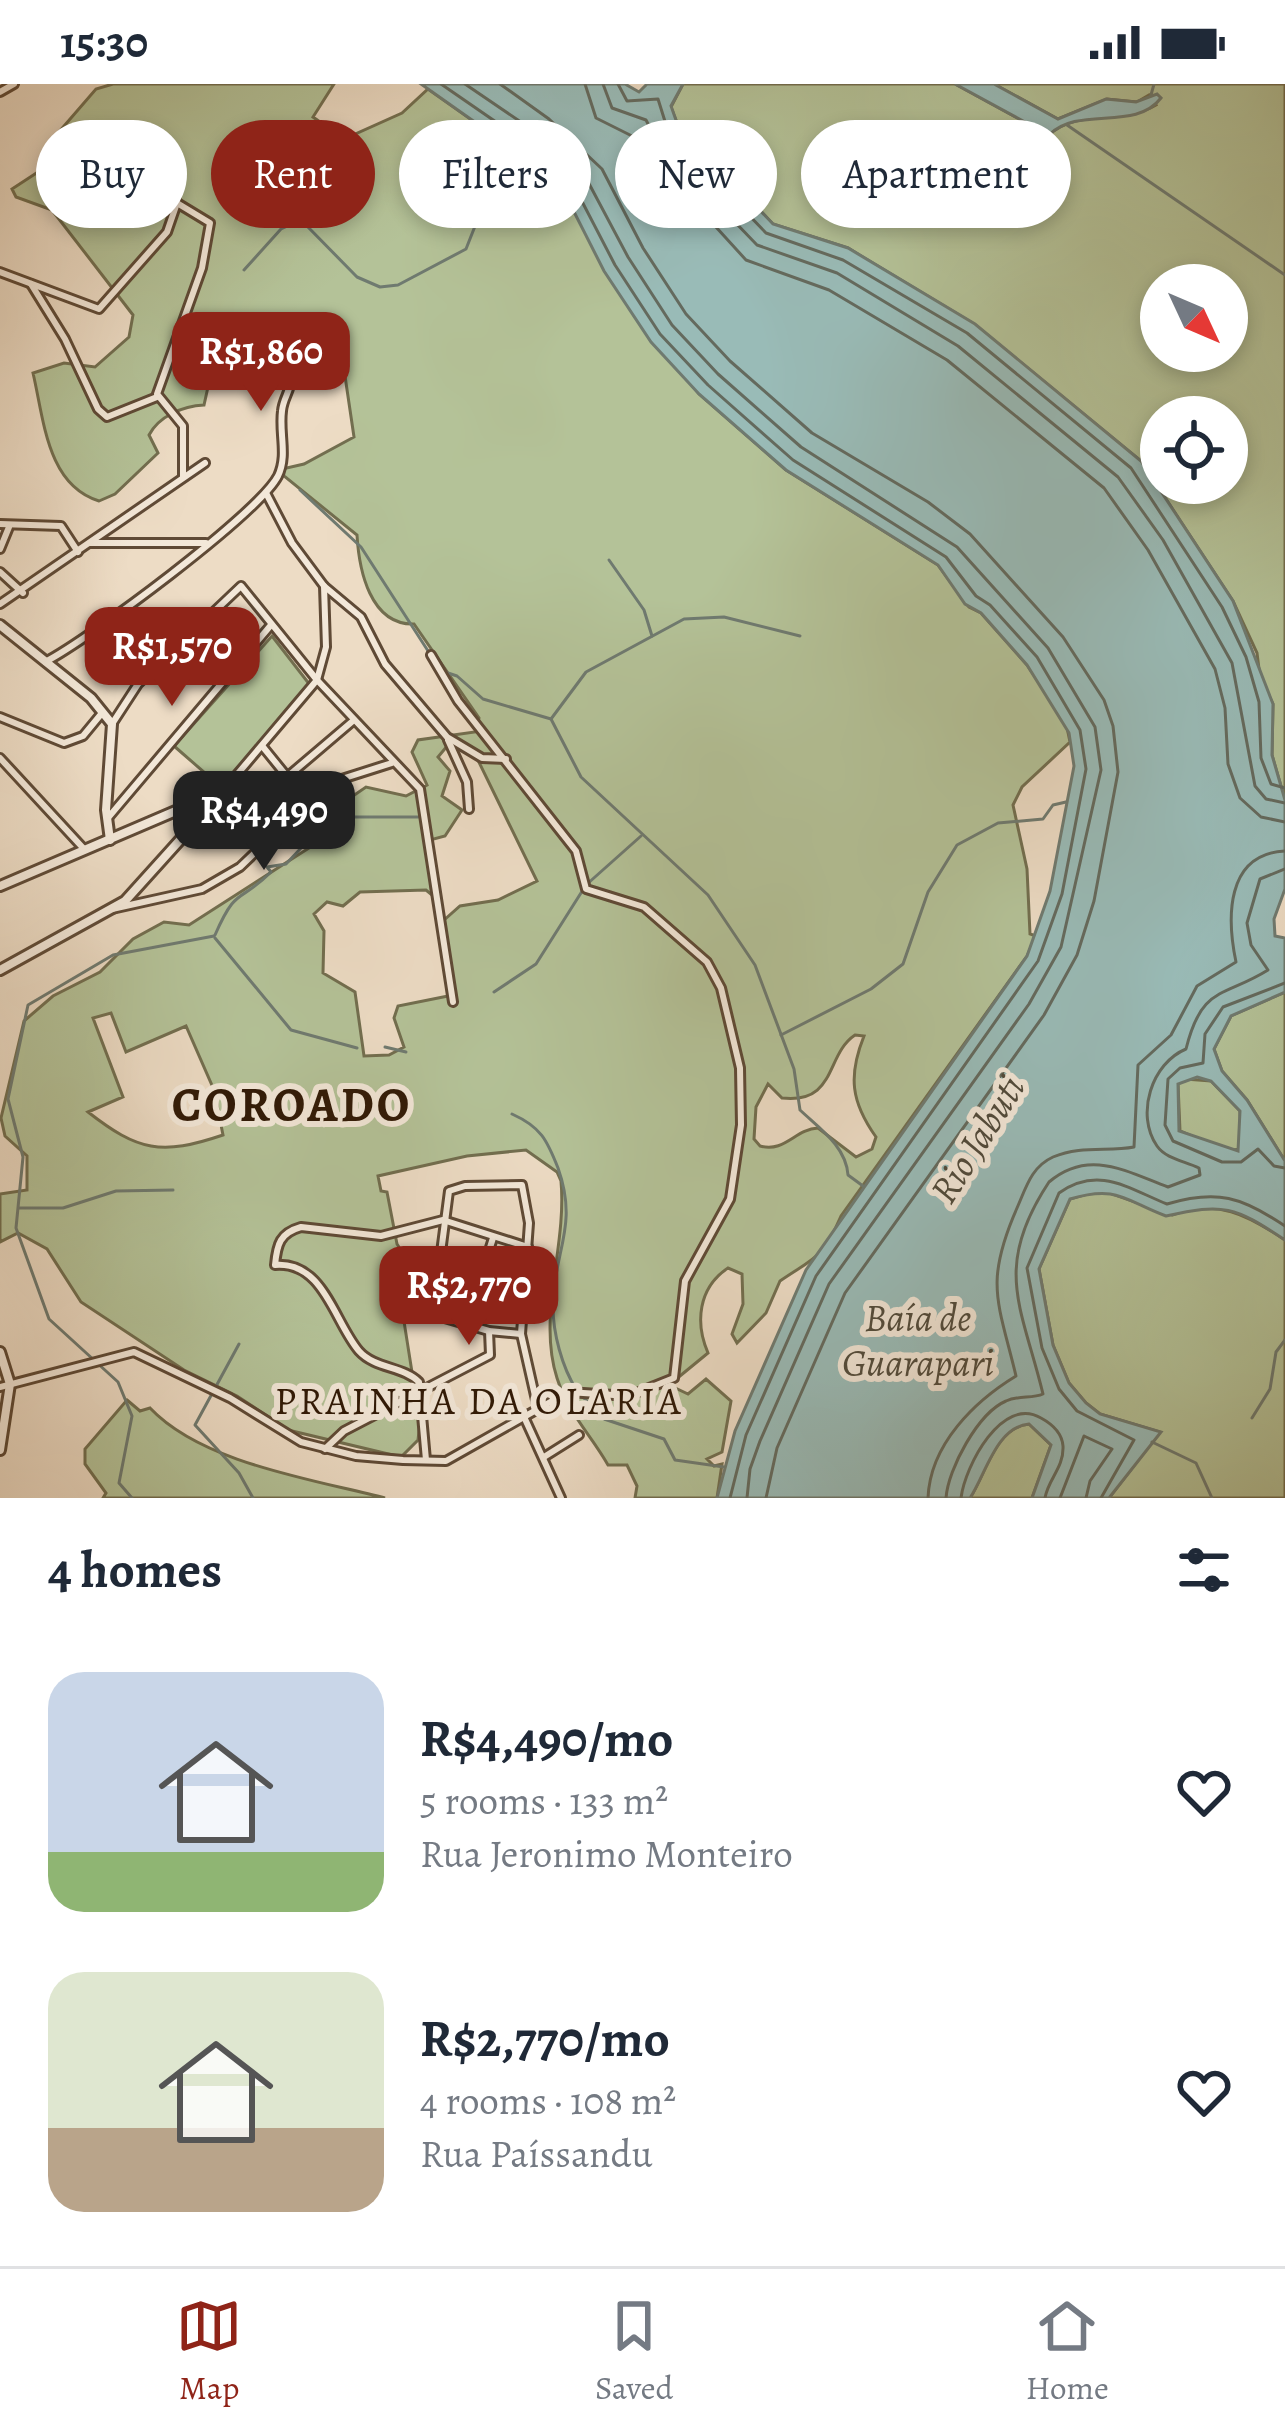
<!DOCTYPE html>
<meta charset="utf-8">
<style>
:root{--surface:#fff;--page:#f2f2f3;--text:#1f2937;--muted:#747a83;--line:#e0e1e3;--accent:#8f2418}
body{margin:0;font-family:Alegreya,serif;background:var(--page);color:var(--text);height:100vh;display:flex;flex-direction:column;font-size:45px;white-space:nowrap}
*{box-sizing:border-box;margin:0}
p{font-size:39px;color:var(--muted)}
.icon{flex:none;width:66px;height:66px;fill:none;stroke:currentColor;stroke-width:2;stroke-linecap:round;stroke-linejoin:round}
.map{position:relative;height:1414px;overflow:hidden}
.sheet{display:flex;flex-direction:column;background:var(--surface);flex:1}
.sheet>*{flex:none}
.hud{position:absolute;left:36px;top:36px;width:1215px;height:108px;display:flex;gap:24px}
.needle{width:78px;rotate:134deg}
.tools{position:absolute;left:1140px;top:180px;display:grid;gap:24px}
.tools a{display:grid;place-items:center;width:108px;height:108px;border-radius:50%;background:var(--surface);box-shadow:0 6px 18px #0003;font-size:60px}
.price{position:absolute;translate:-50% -102px;padding:0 27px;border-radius:24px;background:var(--accent);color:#fff;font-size:39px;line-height:78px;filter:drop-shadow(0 3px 6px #0008)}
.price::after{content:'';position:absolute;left:50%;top:72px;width:36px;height:27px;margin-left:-18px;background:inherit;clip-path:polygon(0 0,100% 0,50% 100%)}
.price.on{background:#222;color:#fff}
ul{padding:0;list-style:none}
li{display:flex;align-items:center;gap:36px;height:300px;padding:0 48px}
li span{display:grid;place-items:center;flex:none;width:336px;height:240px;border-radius:36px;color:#555}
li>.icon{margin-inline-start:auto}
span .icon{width:144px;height:144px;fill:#fffc;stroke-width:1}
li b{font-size:51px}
h2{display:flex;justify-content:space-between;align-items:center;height:144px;padding:0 48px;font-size:51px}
.chip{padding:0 42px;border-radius:54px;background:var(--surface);box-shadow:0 6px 18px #0003;font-size:42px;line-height:108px}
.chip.on{background:var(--accent);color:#fff}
.status{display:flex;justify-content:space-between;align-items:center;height:84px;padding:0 60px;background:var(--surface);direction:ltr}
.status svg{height:33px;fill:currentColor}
.menu{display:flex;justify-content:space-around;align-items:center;height:168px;border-top:3px solid var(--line);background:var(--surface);font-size:33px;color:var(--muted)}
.menu a{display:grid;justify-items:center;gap:6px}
.menu .on{color:var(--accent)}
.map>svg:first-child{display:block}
.green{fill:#b4c298;stroke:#726e4f;stroke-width:3;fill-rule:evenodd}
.water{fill:#99bbb7;stroke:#6f7a70;stroke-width:3;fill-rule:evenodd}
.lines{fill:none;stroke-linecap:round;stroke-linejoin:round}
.shore{stroke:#646a5e;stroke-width:3}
.stream{stroke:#6f7a70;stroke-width:3}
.minor-casing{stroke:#5f4a36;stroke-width:12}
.tertiary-casing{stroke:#5f4a36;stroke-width:14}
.minor{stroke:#f3e8d9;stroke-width:6}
.tertiary{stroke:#f3e8d9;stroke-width:8}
.labels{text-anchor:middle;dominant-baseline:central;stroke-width:12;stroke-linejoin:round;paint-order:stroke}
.water-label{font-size:39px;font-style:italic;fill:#504a3b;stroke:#f3e8d9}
.neighbourhood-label{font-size:39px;letter-spacing:3px;fill:#301906;stroke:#f3e8d9}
.district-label{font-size:48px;font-weight:bold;letter-spacing:3px;fill:#301906;stroke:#f3e8d9}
</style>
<div class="status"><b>15:30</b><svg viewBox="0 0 49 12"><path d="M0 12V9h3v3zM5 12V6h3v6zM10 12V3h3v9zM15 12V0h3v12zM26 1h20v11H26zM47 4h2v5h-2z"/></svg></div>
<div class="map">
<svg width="1285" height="1414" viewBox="0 0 1285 1414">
<rect width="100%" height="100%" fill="#eddcc5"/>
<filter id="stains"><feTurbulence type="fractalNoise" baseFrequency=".00167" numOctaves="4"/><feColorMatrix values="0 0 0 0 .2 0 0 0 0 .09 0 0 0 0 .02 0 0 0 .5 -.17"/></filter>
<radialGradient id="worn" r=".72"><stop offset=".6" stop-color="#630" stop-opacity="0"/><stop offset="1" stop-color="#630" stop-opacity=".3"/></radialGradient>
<g class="green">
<path d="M113,0H334L313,33L344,55L402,29L428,5L520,70L566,112L635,233L699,310L786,386L938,481L969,523L981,529L1027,581L1066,639L1070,658L1022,703L1013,721L1027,785L1030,850L1036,852L1027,872L841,1132C822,1176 815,1173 780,1197L766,1229L737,1259L732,1250L743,1220L742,1190L728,1184C698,1204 695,1239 708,1269L669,1301L688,1310L706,1295L731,1317L722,1368L707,1375L714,1382L722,1380L717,1414H635L637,1402L627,1381H608C591,1351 568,1329 557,1294C537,1232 567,1163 561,1097L557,1088L526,1066L467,1072L378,1092L381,1107L387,1108L397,1160L422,1199L400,1212L420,1339L418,1356L401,1373L288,1346L237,1312L184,1286L81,1218L47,1165L18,1149L0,1158V1110L27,1106V1072L5,1052L1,1034L24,937L53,912L100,888L133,855L164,838L189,841L337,746L334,725L366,703L406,712L427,701L412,668L418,656L475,648L479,634L414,540C370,541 359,486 357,451L284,392L282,385L304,380L354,353L341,265L273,245L212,285L204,321C183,322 159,332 149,351L158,369L115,410L99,417C47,401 44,336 33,289L64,279L95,283L129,253L133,231L52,126L16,113L12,105L67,69L58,49L96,5ZM453,655L474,668L537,797L498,816L460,822L443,837L453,911L398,922L394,934L404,963L389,971L364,972L355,908L323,889L324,847L314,830L327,818L343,822L360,808L426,806L432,811L426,757L445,752L462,726L442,712L450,687L438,673ZM111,929L126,968L186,942L214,1006L223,1051C161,1072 138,1067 88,1028L123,1013L93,934ZM855,951L864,952C848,992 851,1018 876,1053L872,1065L856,1073L818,1044C795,1045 785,1069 760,1062L754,1055L756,1023L768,1000L782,1014C837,1020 825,971 855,951Z"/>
<path d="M683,0H955L1049,51C1078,24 1123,41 1156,21L1149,11L1137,18L1107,15L1058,35L994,0H1285V716L1272,671L1273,620L1260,593L1257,569L1233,517L1141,377L974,240L848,164L773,140L677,39L671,23ZM1161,201H1227V267H1161ZM1161,333H1227V399H1161Z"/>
<path d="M272,552L310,601L221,703L174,662Z"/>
<path d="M1285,908V1077L1247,1016L1222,987L1214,965L1231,932Z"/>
<path d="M1185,995L1211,997L1240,1027L1241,1065L1226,1067L1180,1047L1178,1000Z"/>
<path d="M1101,1106L1172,1131C1216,1114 1248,1131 1285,1156V1414H1109L1160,1348L1100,1330L1086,1319L1069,1299L1053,1261L1039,1185L1070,1115Z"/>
<path d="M127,1316L140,1327L150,1324C202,1379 311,1395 385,1414H103L106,1409L85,1380V1365Z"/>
<path d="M1029,1340L1051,1361L1032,1414H970C986,1389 996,1343 1029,1340Z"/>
</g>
<g class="water">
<path d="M421,0H625L639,8L647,0H683L671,22L677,39L773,140L848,164L975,240L1141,377L1233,517L1273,620L1272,671L1285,716V805L1274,835L1275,852L1285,854V908L1231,932L1214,965L1222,987L1247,1016L1285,1077V1156C1234,1122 1224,1119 1166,1132C1124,1116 1117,1101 1070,1115L1039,1185L1053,1261L1069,1299L1086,1319L1100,1330L1161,1348L1109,1414H1032L1051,1361L1029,1340C996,1343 986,1390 970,1414H717L735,1347L806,1186L1027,872L1050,807L1074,682L1069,649L1027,581L981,529L965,520L938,481L786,386L699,310L651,258L604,187L566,112L520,70ZM1197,993L1211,997L1240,1027L1238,1067L1179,1047L1178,1000Z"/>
<path d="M955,0H994L1058,35L1106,15L1136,18L1157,10L1161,14C1135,48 1079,21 1049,51Z"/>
</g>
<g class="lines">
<g class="shore">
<path d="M441,0L528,60L575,104L615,181L660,250L708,301L793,376L946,473L976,512L990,521L1037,573L1080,646L1086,685L1062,810L1038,877L816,1192L746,1351L730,1414"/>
<path d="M465,0L537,49L586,94L628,173L672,241L718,290L801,363L957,463L1048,564L1095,643L1101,686L1061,863L1029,920L829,1200L760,1357L750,1385L747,1414"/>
<path d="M500,0L549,35L602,85L643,164L686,230L730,277L812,349L928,418L970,450L1063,553L1104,616L1113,642L1118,688L1094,817L1077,871L1044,931L845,1209L777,1364L766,1414"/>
<path d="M585,0L596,34L634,53L746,176L829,206L947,276L1104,404L1148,466L1215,585L1225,624L1228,680L1240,714L1261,733L1285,738"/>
<path d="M603,0L612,24L646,36L657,57L757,161L837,189L958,262L1118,393L1163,456L1232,579L1255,702L1266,715L1285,719"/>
<path d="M618,0L627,17L658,15L668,47L766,149L843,176L967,249L1131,384L1222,523L1246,573L1259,618L1261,674L1271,700L1285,704"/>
<path d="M1285,899L1223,923L1205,950L1203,979L1180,984L1168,995L1165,1041L1173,1057L1222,1078H1241L1258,1065L1274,1082L1285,1084"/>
<path d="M928,1414C930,1360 975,1317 1016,1292C998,1217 984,1199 1017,1124C1026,1104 1031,1083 1053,1073C1081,1061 1108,1068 1134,1063L1138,981L1171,951L1197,902L1236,878C1227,835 1225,770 1285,767"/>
<path d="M946,1414C948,1385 978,1329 1006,1317C1019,1311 1032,1315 1043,1310C1022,1223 992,1184 1049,1098C1089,1064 1127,1088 1168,1103L1200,1091L1199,1084C1185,1077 1166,1075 1157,1062C1135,1030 1152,979 1186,965C1202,901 1223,914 1268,886L1251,861L1247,839L1260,795L1285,785"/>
<path d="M961,1414C965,1382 1002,1311 1041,1334C1052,1340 1062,1349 1063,1362C1064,1384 1048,1395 1045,1414"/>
<path d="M1060,1414L1084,1352L1112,1365L1090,1397L1086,1414"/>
<path d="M1101,1414L1134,1356L1077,1327L1059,1305L1042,1264L1027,1184L1059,1109C1099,1081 1129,1105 1167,1120C1217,1105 1242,1113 1285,1142"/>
</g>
<g class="stream">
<path d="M1151,11L1154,0"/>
<path d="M1067,41L1285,191"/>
<path d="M244,186L281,145L296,138L306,141L357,193L380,203L398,201L466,165L509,56"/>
<path d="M300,406L361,463L430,570"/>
<path d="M609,476L644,526L652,552"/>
<path d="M442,587L457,592L483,615L551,635L581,693L708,811L755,881L794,985L800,1026C819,1044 846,1062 848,1091L863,1102"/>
<path d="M551,635L586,588L684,535L724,533L800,552"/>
<path d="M215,851C237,801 239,820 271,788L267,783L286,780L302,763L351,733H418"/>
<path d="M215,854L291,946L357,964"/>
<path d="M494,908L536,880L586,801L641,752"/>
<path d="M781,951L871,905L903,880L928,808L957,761L998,739L1043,735L1053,721L1066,718"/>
<path d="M385,963L406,968"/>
<path d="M512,1030C541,1043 547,1056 558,1084C579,1143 553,1168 553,1223C553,1249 562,1283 576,1305"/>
<path d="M19,1124H63L116,1107L173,1106"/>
<path d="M239,1260L195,1341L239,1389L253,1414"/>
<path d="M582,1312L604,1335L664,1355L675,1376L724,1383"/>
<path d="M1252,1334L1270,1305L1276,1268L1285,1256"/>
<path d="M1152,1358L1196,1379L1212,1414"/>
<path d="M132,1414L119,1399L132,1332L118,1298L49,1235L16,1144L23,1073L8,1015L28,921L113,871L214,852"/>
</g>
<g class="minor-casing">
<g id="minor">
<path d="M0,8L14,0"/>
<path d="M177,119L210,139L202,184L157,310L183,342V393"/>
<path d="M0,188L99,225L167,148L177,119C166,81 115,86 89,105"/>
<path d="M31,200L65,255L98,325L107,333L157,313"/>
<path d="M266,409L292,459L324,502L361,533L385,580L447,653L482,674L506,675"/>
<path d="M0,440L61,442L78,468"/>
<path d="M90,459H206"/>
<path d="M0,465L9,443"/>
<path d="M0,488L23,509"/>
<path d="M0,520L205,379"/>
<path d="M45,578C88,556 258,430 278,392C288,371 279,350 282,327C283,314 292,305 291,292L265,282L223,281"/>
<path d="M0,633L64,659L83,652L102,629"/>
<path d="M112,640L138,600L241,502L317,596L420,705L453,918"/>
<path d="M448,656L467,698L469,725"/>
<path d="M263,663L293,700L300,719"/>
<path d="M0,674L84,765"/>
<path d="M287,693L354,636"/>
<path d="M207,726L317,596L326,563L324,502"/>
<path d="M107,735L271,541"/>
<path d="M112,825L202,805L240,783L326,700L392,679"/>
<path d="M443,1172L487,1173L493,1154"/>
<path d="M424,1228L489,1247L521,1250"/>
<path d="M433,1230L449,1107L465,1102L522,1101L529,1139L521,1250L538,1325"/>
<path d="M0,1303L134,1268L230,1314L301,1358L356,1372L403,1376L446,1377L568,1308L629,1312L674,1294L685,1197L730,1115L741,1041L740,984L721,904L707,878L644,823L586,805L576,767L458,617L431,571"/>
<path d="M525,1335L561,1414"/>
<path d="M325,1365L344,1347L490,1271L489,1247"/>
<path d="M544,1373L579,1351"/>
<path d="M426,1376L419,1298C403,1282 375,1285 359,1267C334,1238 324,1177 275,1181C277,1160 280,1149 301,1143L381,1152L443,1136L528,1163"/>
</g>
</g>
<g class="tertiary-casing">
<g id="tertiary">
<path d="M0,541L91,614L112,640L106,726L110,756"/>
<path d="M0,802L185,723L207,726L125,817L0,886"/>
<path d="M0,1268L10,1300L0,1366"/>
</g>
</g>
<use href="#minor" class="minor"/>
<use href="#tertiary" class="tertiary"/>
</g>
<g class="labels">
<g class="water-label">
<text transform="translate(977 1055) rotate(-58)">Rio Jabuti</text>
<text x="918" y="1233">Baía de<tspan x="918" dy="45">Guarapari</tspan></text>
</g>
<g class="neighbourhood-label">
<text x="479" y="1316">PRAINHA DA OLARIA</text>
</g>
<g class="district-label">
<text x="292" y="1021">COROADO</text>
</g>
</g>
<rect width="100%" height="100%" filter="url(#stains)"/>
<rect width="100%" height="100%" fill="url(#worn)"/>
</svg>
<div class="tools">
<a><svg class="needle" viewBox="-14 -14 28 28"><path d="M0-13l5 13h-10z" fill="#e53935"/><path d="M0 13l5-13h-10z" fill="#747a83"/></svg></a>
<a><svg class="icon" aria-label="locate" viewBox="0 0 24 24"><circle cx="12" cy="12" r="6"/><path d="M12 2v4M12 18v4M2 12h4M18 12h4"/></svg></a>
</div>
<b class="price" style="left:261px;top:330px">R$1,860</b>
<b class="price" style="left:172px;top:625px">R$1,570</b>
<b class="price on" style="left:264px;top:789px">R$4,490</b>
<b class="price" style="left:469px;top:1264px">R$2,770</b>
<div class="hud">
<a class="chip">Buy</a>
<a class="chip on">Rent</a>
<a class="chip">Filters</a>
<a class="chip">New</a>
<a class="chip">Apartment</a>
</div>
</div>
<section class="sheet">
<h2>4 homes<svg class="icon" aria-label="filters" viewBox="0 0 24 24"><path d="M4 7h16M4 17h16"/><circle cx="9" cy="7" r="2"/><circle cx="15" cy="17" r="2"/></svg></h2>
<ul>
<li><span style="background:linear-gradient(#c9d6e8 75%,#8fb573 0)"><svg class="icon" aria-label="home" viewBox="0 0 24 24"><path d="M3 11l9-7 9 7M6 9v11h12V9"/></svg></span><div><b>R$4,490/mo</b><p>5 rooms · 133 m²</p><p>Rua Jeronimo Monteiro</p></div><svg class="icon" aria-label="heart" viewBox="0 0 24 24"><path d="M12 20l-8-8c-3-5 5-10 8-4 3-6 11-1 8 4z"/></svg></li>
<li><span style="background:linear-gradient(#dfe7d0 65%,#b9a48a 0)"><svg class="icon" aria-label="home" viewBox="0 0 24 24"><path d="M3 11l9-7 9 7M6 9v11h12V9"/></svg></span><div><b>R$2,770/mo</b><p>4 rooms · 108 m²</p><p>Rua Paíssandu</p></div><svg class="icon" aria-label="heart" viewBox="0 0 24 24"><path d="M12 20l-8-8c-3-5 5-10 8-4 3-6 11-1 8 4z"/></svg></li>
</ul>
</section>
<nav class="menu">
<a class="on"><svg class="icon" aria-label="map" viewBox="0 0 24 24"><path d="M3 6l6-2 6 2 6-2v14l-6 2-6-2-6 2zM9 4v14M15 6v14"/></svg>Map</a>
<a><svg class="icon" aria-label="saved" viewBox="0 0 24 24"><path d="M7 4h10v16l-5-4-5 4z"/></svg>Saved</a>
<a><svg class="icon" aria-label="home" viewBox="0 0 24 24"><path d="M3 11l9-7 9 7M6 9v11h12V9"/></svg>Home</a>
</nav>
